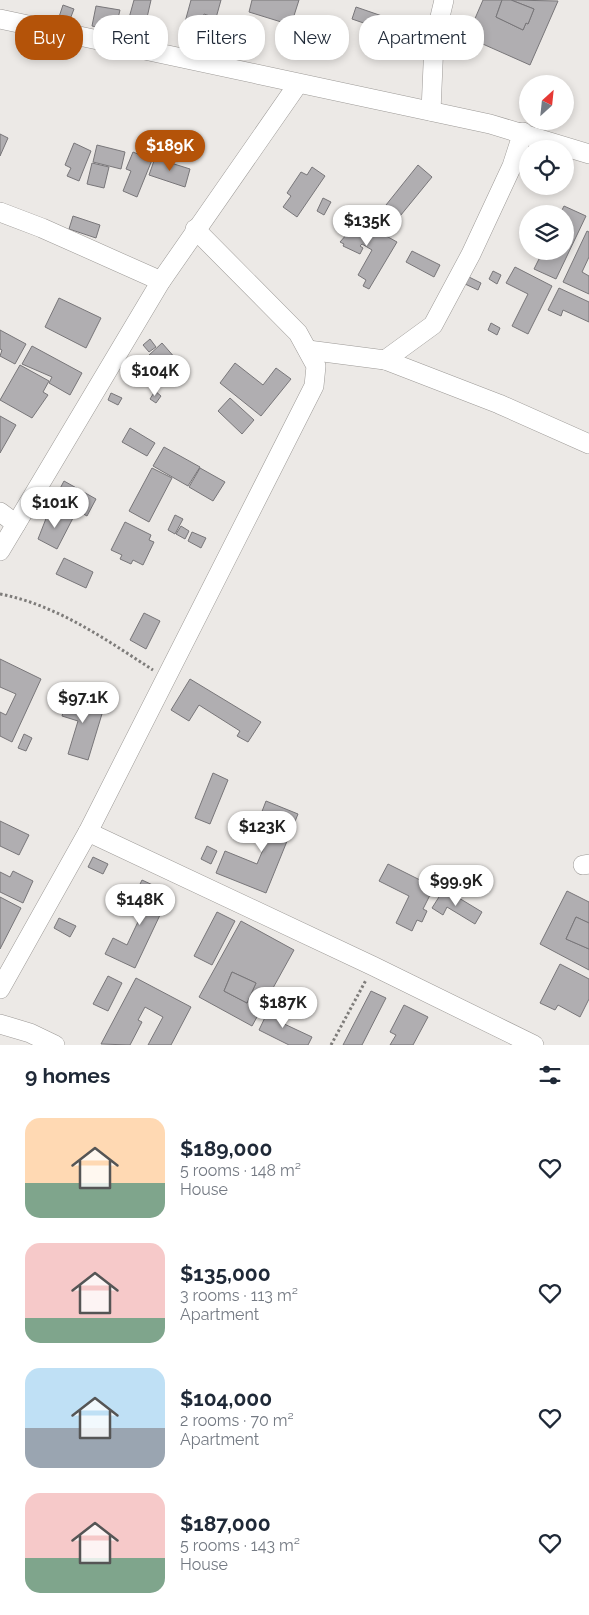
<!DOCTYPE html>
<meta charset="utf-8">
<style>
:root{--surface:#fff;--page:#f2f2f3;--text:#1f2937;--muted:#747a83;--accent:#b45309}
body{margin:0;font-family:Raleway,sans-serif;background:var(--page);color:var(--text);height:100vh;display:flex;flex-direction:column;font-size:19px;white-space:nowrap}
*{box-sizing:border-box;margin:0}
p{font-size:16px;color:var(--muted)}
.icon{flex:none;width:28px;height:28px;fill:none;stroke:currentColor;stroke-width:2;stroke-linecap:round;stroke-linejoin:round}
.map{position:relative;height:1045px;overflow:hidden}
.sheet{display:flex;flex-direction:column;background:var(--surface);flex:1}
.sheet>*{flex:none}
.banner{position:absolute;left:15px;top:15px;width:560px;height:45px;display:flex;gap:10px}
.needle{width:32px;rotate:27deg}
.controls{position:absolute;left:519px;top:75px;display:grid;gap:10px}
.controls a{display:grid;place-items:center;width:55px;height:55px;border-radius:50%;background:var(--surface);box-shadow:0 2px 8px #0003;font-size:25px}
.price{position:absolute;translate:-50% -42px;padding:0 11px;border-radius:18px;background:#fff;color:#222;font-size:16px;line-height:32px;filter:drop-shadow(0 1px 2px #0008)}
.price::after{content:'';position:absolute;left:50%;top:30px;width:15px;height:11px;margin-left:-8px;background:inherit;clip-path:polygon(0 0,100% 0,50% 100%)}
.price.on{background:var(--accent);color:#fff}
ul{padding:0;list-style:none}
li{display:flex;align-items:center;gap:15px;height:125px;padding:0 25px}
li span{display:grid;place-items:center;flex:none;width:140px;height:100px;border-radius:15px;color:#555}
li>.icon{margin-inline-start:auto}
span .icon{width:60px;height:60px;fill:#fffc;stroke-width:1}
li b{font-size:21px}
h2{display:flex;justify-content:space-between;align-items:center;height:60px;padding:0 25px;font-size:21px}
.tag{padding:0 18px;border-radius:20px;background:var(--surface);box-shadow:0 2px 8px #0003;font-size:18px;line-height:45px}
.tag.on{background:var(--accent);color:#fff}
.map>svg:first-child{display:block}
.building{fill:#b0aeb1;stroke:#787679;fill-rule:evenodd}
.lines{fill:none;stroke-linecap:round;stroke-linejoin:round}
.minor-casing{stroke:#9c9996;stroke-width:20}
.path{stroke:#7e7c7a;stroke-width:3;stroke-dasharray:2.5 2.5;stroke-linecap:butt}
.minor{stroke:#fff;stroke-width:19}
</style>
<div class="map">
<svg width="589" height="1045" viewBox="0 0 589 1045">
<rect width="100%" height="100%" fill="#ece9e6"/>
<g class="building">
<path d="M134,0H151L146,22L129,18Z"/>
<path d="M191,0H221L216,18L204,14L200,26L185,22Z"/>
<path d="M252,0H299L291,25L249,12Z"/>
<path d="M483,0H502L496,17L523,30L526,23L528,24L534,9L511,0L558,1L530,65L467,37Z"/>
<path d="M502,0H511L534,9L528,24L526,23L523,30L496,17Z"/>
<path d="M63,5L74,9L69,22L59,17Z"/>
<path d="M96,6L120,10L115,31L92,26Z"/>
<path d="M356,7L385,17L381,29L352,19Z"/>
<path d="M294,39L303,44L300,52L291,48Z"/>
<path d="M0,134L8,138L0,156Z"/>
<path d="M74,143L91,151L79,181L67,176L71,168L65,165Z"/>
<path d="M97,145L125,152L121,169L93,162Z"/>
<path d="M133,152L152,160L137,197L123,191L131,171L126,169Z"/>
<path d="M155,158L190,169L185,187L149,175Z"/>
<path d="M92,163L109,167L104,188L87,184Z"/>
<path d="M418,165L432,177L396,221L382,210Z"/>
<path d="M312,167L325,176L297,217L283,207L291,196L287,193L301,172L307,175Z"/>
<path d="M323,198L331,202L324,215L317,211Z"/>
<path d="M564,206L586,216L556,279L534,269L541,255L546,258L549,251H565V214H560Z"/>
<path d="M347,214L397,242L369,289L363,286L366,280L358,275L372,250L362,244L360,246L363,248L360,254L343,246L344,244L340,242L347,234L339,229Z"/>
<path d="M73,216L100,225L96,238L69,229Z"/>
<path d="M587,231L589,232V257L582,272L589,276V294L563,282Z"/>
<path d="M412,251L440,265L434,277L406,262Z"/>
<path d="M515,267L552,286L528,334L512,326L528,294L506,283Z"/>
<path d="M493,271L501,275L497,284L489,279Z"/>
<path d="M469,277L481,283L478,290L465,284Z"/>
<path d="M559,288L589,302V322L563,310L561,316L548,310Z"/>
<path d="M59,298L101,318L86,348L45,327Z"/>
<path d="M491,323L500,328L497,335L488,330Z"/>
<path d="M0,330L26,344L15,364L0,356L2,350L0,349Z"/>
<path d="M150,339L156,347L149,352L143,345Z"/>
<path d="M162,343L183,367L168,380L148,356Z"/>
<path d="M32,346L82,373L70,395L49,383L52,377L22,364Z"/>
<path d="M235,363L263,385L276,368L291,379L261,416L220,383Z"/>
<path d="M20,365L49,381L43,392L48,395L32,418L0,400Z"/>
<path d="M130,375L138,377L135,386L127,383Z"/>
<path d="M155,391L161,396L156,403L150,399Z"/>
<path d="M111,393L122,398L118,405L108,400Z"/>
<path d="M230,398L254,420L242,434L218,411Z"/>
<path d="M0,416L16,425L0,453Z"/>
<path d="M130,428L155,443L147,456L122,442Z"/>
<path d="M164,447L200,467L188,486L153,466Z"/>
<path d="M152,468L172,478L149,522L129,511Z"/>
<path d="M200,468L225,482L213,501L189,487Z"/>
<path d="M64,481L96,499L87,516L55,498Z"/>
<path d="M54,509L73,518L57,549L38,539L47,516L50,517Z"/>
<path d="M175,515L183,519L175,534L168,530Z"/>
<path d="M125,522L151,535L149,540L154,542L143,565L133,560L131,564L120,559L122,555L111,550Z"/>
<path d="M181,526L189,531L185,539L176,534Z"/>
<path d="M192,532L206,538L201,548L188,541Z"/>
<path d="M64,558L93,572L86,588L56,574Z"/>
<path d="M144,613L160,621L146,649L130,640Z"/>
<path d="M0,659L41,679L12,742L0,736V712L6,715L16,694L0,687Z"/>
<path d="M190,679L261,722L248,742L237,736L240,731L199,705L189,721L171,710Z"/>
<path d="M69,694L105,704L88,760L68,754L78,721L62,716Z"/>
<path d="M24,734L32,738L26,751L18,748Z"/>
<path d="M213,773L228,780L210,824L195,818Z"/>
<path d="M266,801L298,814L266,893L216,873L225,851L257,864L276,819L261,814Z"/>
<path d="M0,821L29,835L19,855L0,846Z"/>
<path d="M207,846L217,851L211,864L201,859Z"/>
<path d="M93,857L108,864L103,874L88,867Z"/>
<path d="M388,864L434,887L423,909L427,911L422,922L417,920L412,931L396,923L409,896L379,881Z"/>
<path d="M13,871L33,881L23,903L0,892V872L10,877Z"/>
<path d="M142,880L157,887L155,892L168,898L135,968L105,954L113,938L127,945L145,907L132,901Z"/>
<path d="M444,889L482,912L475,924L447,907L443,915L432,908Z"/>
<path d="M567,891L589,902V923L576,917L566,939L589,949V970L540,944Z"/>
<path d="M0,897L21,908L0,949Z"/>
<path d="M217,912L235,921L212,965L194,956Z"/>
<path d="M576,917L589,923V949L566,939Z"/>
<path d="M59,918L76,926L70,937L54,928Z"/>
<path d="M241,921L294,950L252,1026L199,997ZM232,972L256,983L247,1003L224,991Z"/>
<path d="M560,964L589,979V999L580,1017L558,1005L555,1010L540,1003Z"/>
<path d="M232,972L256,983L247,1003L224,991Z"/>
<path d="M108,976L122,983L108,1011L93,1004Z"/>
<path d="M136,978L191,1007L171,1045H148L163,1017L145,1007L138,1020L142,1022L130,1045L101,1044Z"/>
<path d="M371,991L386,998L362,1045H343Z"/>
<path d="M271,1005L286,1012L280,1022L312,1037L308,1045H289L259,1030Z"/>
<path d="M404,1005L428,1017L413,1045H390L396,1035L390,1032Z"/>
</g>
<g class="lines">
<g class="minor-casing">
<g id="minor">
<path d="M0,19L490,124L589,154"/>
<path d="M431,111L434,42L444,0"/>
<path d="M0,212L42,228L161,281"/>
<path d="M308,350L385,360L499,404L589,444"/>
<path d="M385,360L433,325L471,254L512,166L523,132"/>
<path d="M0,512L16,524"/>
<path d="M0,551L161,281L298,84"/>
<path d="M88,832L373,966L534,1045"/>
<path d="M583,865L589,864"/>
<path d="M0,989L88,832L314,386L316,366L298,333L195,229"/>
<path d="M0,1024L30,1033L55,1045"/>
</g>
</g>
<g class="path">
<path d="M0,594C57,605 105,639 153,670"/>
<path d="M331,1045L366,980"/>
</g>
<use href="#minor" class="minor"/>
</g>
</svg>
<div class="controls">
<a><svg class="needle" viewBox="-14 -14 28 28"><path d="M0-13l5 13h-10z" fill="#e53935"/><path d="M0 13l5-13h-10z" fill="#747a83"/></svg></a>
<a><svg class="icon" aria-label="locate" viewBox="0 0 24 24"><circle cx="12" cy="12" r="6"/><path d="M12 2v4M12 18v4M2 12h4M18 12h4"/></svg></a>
<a><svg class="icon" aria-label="layers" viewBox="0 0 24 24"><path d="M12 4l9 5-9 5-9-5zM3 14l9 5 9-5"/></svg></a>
</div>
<b class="price on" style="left:170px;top:172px">$189K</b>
<b class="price" style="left:367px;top:247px">$135K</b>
<b class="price" style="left:155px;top:397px">$104K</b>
<b class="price" style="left:55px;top:529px">$101K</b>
<b class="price" style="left:83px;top:724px">$97.1K</b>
<b class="price" style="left:262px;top:853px">$123K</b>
<b class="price" style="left:456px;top:907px">$99.9K</b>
<b class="price" style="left:140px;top:926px">$148K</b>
<b class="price" style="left:283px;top:1029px">$187K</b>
<div class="banner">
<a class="tag on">Buy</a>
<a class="tag">Rent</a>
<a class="tag">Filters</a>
<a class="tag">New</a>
<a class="tag">Apartment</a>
</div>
</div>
<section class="sheet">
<h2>9 homes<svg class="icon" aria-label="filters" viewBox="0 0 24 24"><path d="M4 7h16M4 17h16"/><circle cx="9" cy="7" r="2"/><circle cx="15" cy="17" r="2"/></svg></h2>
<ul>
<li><span style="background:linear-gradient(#ffd9b3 65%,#7fa58c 0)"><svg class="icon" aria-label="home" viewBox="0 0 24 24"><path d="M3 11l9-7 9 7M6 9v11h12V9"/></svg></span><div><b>$189,000</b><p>5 rooms · 148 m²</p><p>House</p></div><svg class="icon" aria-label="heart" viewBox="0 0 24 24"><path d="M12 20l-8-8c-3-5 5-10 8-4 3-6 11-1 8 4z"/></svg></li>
<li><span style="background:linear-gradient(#f6c9c9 75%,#7fa58c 0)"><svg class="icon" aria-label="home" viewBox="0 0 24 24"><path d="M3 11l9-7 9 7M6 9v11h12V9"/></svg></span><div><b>$135,000</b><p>3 rooms · 113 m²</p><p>Apartment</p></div><svg class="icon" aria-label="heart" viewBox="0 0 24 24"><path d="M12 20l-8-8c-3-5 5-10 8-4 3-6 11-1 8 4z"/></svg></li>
<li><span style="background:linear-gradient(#bfe0f5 60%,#9aa5b1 0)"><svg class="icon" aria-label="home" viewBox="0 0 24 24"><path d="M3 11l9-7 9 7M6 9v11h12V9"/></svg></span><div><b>$104,000</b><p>2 rooms · 70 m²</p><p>Apartment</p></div><svg class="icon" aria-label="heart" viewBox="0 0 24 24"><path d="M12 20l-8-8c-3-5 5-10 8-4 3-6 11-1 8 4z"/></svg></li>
<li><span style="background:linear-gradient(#f6c9c9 65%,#7fa58c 0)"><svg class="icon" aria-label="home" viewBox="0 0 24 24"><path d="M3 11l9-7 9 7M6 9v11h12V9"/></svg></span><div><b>$187,000</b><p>5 rooms · 143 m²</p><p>House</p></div><svg class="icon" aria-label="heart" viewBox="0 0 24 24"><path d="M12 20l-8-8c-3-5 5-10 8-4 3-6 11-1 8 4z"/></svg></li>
</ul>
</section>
